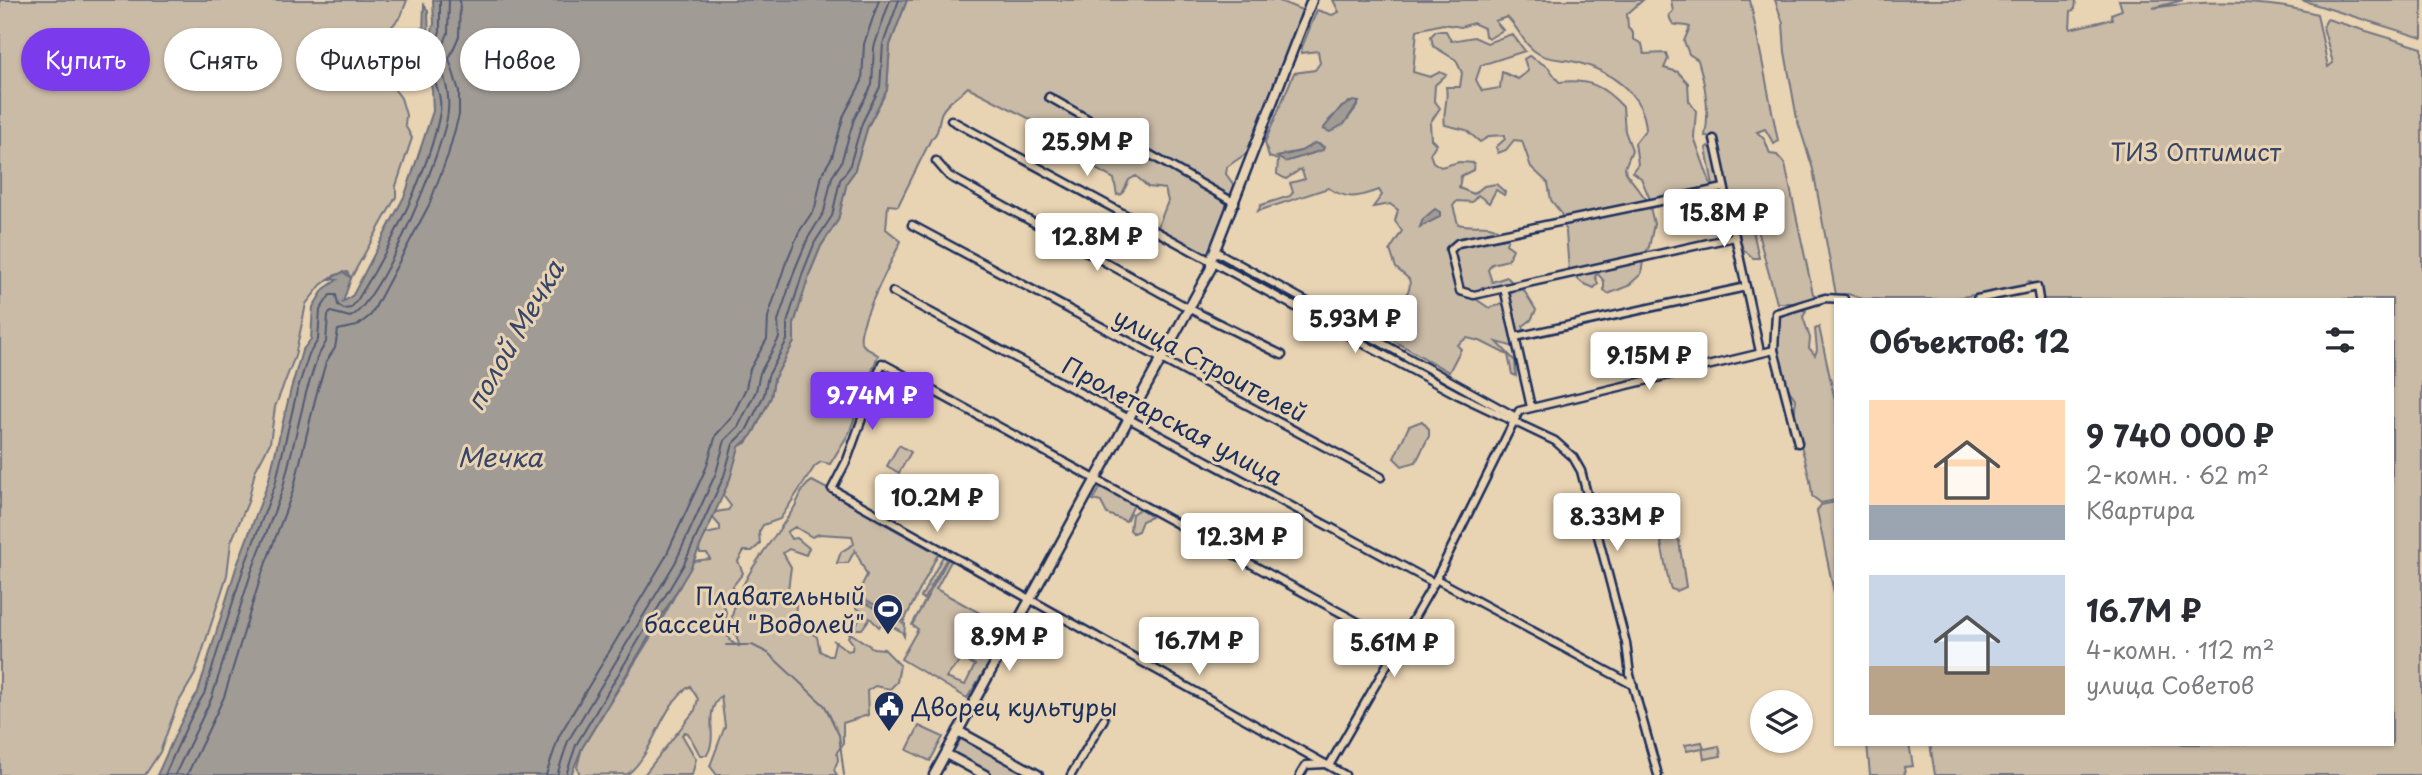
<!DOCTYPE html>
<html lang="ru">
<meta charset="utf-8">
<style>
:root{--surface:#fff;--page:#f7f7f7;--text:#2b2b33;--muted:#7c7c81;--accent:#7c3aed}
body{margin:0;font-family:"Playpen Sans",sans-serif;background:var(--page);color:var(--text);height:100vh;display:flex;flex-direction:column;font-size:26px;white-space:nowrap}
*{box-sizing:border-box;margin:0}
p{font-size:23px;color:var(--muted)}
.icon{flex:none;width:38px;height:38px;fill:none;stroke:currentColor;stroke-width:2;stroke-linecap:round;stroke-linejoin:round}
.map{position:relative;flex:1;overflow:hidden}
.side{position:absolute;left:1834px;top:298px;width:560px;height:448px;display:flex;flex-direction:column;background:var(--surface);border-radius:0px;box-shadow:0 2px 5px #0004}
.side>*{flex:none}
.guide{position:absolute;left:21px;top:28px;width:665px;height:63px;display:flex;gap:14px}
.controls{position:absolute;left:1750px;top:690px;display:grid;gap:14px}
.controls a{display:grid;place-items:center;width:63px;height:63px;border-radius:50%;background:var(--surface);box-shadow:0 2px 5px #0004;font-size:35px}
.price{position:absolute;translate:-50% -60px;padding:0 16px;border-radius:7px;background:#fff;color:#222;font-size:23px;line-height:46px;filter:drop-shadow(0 2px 4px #0008)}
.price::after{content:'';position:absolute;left:50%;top:42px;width:21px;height:16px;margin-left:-10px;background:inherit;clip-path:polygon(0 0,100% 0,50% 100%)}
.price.selected{background:var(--accent);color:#fff}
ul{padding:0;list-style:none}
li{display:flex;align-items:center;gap:21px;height:175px;padding:0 35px}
li span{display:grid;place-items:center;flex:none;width:196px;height:140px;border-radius:0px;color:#555}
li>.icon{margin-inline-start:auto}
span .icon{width:84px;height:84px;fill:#fffc;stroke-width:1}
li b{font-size:30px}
h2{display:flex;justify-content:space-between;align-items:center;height:84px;padding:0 35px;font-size:30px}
.pill{padding:0 24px;border-radius:32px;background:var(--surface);box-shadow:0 2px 5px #0004;font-size:24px;line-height:63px}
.pill.selected{background:var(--accent);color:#fff}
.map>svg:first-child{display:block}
.green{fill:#cabba6;stroke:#727582;stroke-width:2;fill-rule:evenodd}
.water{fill:#a19b95;stroke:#6b707f;stroke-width:2}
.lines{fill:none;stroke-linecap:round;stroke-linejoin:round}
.shore{stroke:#515a74;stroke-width:2}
.stream{stroke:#6b707f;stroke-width:2}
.minor-casing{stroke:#1b2f5e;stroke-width:11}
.major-casing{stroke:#1b2f5e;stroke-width:13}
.minor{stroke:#e8d3b2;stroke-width:6}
.major{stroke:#e8d3b2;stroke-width:8}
.labels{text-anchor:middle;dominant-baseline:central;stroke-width:6;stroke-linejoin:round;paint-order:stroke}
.park-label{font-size:24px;fill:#354469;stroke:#e8d3b2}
.street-label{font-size:24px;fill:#1b2f5e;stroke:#e8d3b2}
.poi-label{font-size:24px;fill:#1b2f5e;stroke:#e8d3b2;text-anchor:end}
.water-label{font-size:26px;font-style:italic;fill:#364569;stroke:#e8d3b2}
</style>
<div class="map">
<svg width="2422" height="775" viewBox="0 0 2422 775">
<rect width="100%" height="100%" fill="#e8d3b2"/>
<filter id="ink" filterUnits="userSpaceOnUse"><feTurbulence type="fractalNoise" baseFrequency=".0143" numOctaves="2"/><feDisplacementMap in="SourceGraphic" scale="14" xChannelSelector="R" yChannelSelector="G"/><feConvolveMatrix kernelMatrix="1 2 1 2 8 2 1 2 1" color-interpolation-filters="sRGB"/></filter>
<g filter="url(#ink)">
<g class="green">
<path d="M0,0H407L401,16L388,31L396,37L398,44L389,82L401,98L406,115L405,125L412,138L396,186V197L351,278L347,272L333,276L321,285L306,304L295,356L275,407L270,443L255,471L248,502L231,542L227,575L195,674L177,705L160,752L145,775H0Z"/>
<path d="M907,0H1277L1302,10L1257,145C1247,154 1236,160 1227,167L1226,174L1238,191L1210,256L1157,229L1168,201L1165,189L1148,187L1136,176L1129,180L1122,194L1117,195L1114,179L1096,169L1094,158L1079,139L1062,140L1044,126L968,87C960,95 947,102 942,112C937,122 941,132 931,139L898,206L888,205L886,229L901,241C893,259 857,325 861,341C863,348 872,351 878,355L849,433L830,464L821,462L815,466L780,519L763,525L759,532L760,544L752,551H744L738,561L743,573L733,586L732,596L721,602C734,615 716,638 739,646C739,637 729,628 732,616C741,574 772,543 794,508C800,498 801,487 812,481L873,513L872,517L938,554L904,621L857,595L867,575L855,550L848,563H837L841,552L854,544L852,536L819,534L812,537L795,527L787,532L791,539L797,538L809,548L806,555L789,549L783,553L791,567L787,597L796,603L795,621L817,637L820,651L829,656H832L835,643L833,640L848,651L852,650L853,644L848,637L850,633L873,648L884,649L900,665L897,682L890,689L875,686L867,691L868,715L843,723V744L837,752L838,760L834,770L837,775H717L710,766L725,726L721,696C702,714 719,736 707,755H700L688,733L685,732L682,735L696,759L692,775H644L695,710L698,699L690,686C660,706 655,752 628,774L580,775L577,767L582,748L665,614L693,561L710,559L707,553H700L698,546L706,534L720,531V526L712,517L716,512L728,510L731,506L722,494C732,480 733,462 739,446L746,443L755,430L771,397L774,379L794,342V324L809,275L821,246L838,220L847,182L854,172L868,126L887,90L890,45Z"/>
<path d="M1333,0H1643L1627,14L1628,28L1633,33V39L1642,44L1644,54L1666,53L1668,59L1664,68L1678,72L1688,83L1689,101L1696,111L1694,137L1711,185L1703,199L1676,206L1652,204L1641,178L1632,172L1638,164L1635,143L1646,129C1644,93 1608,70 1576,62C1564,59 1549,60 1539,54C1523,45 1519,28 1507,17L1495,21L1503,30L1490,38L1485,36L1484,28L1473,23L1461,27L1443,24L1417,30L1413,72L1430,77L1440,72L1446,75L1435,85L1434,100L1440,108L1430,123L1431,139L1436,144L1430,154L1433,162L1441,167L1459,162L1474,163L1473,170L1461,176L1459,188L1474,194L1484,186L1496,184L1505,192L1504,195L1496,190L1489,203L1478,195L1472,202L1457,201L1453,206L1458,224C1478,229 1493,219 1508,238L1506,244L1513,249L1508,260L1492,264L1488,270L1492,282L1507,277L1511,281L1510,285L1495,291L1482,287L1473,297L1489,308L1506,303L1508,294L1523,289L1536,310L1531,320L1523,326L1525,332L1520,344L1514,347L1497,342L1515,361L1516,376L1512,374L1508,355L1480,341L1467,338L1457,345L1461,349L1449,372L1356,319L1361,309C1378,302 1416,304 1409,279L1396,268L1390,250L1402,231L1395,221L1398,210L1390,204L1373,207L1382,195L1379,190C1357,197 1350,201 1328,188L1258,211L1261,205L1290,196L1293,192L1290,183L1305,179L1301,169L1286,179L1277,174L1278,160L1269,157L1265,142L1294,73L1315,70L1320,63L1318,51L1301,53L1302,47L1317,10L1332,15L1339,12ZM1349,102L1358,105L1344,124L1329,120ZM1315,143L1321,145L1314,153L1291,160L1284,154L1301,151Z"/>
<path d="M1671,0H1750L1778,141L1774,144L1765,129L1757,132L1765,140L1770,154L1777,155L1785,164L1813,294L1819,297L1795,303H1777L1754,219L1751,222L1759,258H1753C1726,233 1719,233 1725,194L1721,189L1715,193L1714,191L1706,148L1708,146L1715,151L1712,137L1705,136C1710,112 1705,83 1698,60L1689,54L1684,41L1690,27C1678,22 1673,31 1669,15L1673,11Z"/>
<path d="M1775,0H2076L2075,9L2071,11L2070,29L2112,19L2111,14L2122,10L2119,0H2183L2153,8C2204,0 2270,0 2317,14L2328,67L2333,63L2323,27L2327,19L2422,48V775H1935L1930,744H2392V299H2041V290L2029,281L2022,287L1949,299H1863L1848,294L1836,295L1813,169L1797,119L1785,52L1783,23Z"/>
<path d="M2301,0H2422V38Z"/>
<path d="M1436,31H1446L1451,41L1474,37L1487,43L1512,34L1525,51L1481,65L1476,80L1482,91L1500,88L1502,72L1518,79L1528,71L1524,59L1529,56L1548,67L1559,82C1588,79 1603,85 1623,107L1625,131L1632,150L1625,167L1626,173L1649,203L1654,224L1649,247L1644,255L1641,274L1628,286L1608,294L1604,290V281L1598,274L1595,276L1598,284L1594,288L1582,283L1569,271L1566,232L1561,213L1551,200L1548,183L1531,167L1522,141L1514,140L1506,150L1498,153L1496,147L1505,139V135L1490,136L1480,142L1466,130L1445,125C1442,112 1449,101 1446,87H1460L1462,73L1456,60L1433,46L1431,36Z"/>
<path d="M1798,308L1806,311L1803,317L1810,338L1809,348L1815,355L1817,350L1815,329L1819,327L1836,405V500L1821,503L1812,496C1811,464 1790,430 1796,400C1777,377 1775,343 1779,315Z"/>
<path d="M1422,421L1429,429V436L1416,462L1402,466L1394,458L1409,426Z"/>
<path d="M899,445L911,452L899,473L887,466Z"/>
<path d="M1101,487L1135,503L1126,521L1107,514L1101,502L1093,500Z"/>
<path d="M1836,502V602L1817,511L1821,505Z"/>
<path d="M1141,508L1151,517L1142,521L1138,531L1133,533L1130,530L1132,514Z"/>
<path d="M1667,536H1674L1679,541L1686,587L1677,591L1671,589L1669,583L1661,543Z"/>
<path d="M943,556L947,558L924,599L921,597Z"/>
<path d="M948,559L951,561L936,589L987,617L984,623L996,629L1001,621L1006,620L1008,624L1005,639L967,698L901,659L918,629L912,625ZM962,658L975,665L965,685L946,678Z"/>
<path d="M855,597L905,624L904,636L902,632L883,621L879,627L870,618L862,629H854L846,621L856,626L863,612L856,608Z"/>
<path d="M919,726L943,737L930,761L907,750Z"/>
<path d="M962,737L1028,775H992L952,753Z"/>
<path d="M1702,742L1704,749L1719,746L1721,756L1704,759L1702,748L1687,751L1685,745Z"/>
<path d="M1867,744H1909L1913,766L1904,767L1905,775H1870Z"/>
</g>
<g class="water">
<path d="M433,0H907L890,45L887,90L868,126L854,172L847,182L838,220L821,246L809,275L794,324V342L774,379L771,397L752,435L739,447L730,479L690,569L582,748L571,775H157C170,749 182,714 198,692L236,568L268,483L291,389L302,351L311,339L313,307L324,289L337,280L329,279L343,272L351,278L343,302L353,295L405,195L433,111L432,89L422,62L424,5L428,11L429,40L434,24Z"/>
<path d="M1353,101L1359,102L1344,124L1330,132L1323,129L1340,108Z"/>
<path d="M1315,143L1324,147L1323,150L1285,162L1277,157L1301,151Z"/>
<path d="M1435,209L1440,212V217L1420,227L1423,219Z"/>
</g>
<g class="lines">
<g class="shore">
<path d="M165,775C177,748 189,718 204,694L243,570L275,485L297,391L309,354L318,340L320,310L330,295H336L338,305L344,309L351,308L358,299C389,250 430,169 440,112C443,90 428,74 429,55L440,32V0"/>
<path d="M175,775L212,697L251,573L282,491L306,393L317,358L326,342L328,315L331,312L350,317C380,305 445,147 448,111C450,92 444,77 438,59L448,33L449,0"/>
<path d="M187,775L224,697L261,576L293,491L316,396L326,362L335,348L338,330L357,326L371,315L429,205L448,155L459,115V91L449,59L459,36L460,0"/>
<path d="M546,775L559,736L665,558L706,468L716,435L732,417L746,388L750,369L767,339L768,317L785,265L799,232L815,208L822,174L832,157L844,115L862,81L864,44L879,0"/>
<path d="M557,775L568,741L675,563L716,473L725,440L738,427L756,391L760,373L779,338L778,321L795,269L808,238L824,212L832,177L841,163L854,119L872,85L874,47L890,0"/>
<path d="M566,775L576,745L683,566L724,476L733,444L746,431L764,395L768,376L787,340V323L803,272L815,242L832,216L840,180L849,168L862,123L880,87L883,44L899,0"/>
</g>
<path class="stream" d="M726,645H752L768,653L825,706L839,735L844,775"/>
<g class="minor-casing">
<g id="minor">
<path d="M1049,97L1235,203"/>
<path d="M951,120L1456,394L1555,441L1573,457L1581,471L1626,643L1630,675L1658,775"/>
<path d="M1714,139L1760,352"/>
<path d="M936,161L949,176L1190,309L1282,355"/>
<path d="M1724,188L1458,243L1450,250L1460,291L1474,295L1735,237"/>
<path d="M912,225L1381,477"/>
<path d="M1215,251L1516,417"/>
<path d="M1504,288L1531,407"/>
<path d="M893,292L1434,583"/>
<path d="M1977,299L2037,287L2039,299"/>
<path d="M1515,337L1746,287"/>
<path d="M1798,443L1774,350L1776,313L1825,298L1844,299"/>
<path d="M1436,579L1633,685"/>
<path d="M1330,764L1434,583L1519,411L1774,350"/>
<path d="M1071,775L1104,719"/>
<path d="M1300,775L1306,765L1325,764"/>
<path d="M1345,775L832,489L847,460L882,363L1398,644"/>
</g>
</g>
<g class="major-casing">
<g id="major">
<path d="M958,731L1038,775"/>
<path d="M946,754L985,775"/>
<path d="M934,775L1211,268V260L1312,0"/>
</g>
</g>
<use href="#minor" class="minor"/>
<use href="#major" class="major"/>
</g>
</g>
<defs>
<g id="stadium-pin" transform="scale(1.575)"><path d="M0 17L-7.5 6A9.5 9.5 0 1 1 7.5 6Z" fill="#1b2f5e" stroke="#e8d3b2"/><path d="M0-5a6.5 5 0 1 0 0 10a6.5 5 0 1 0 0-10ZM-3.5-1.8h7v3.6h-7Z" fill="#fff"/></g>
<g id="civic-pin" transform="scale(1.575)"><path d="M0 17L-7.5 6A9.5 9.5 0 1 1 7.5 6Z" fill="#1b2f5e" stroke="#e8d3b2"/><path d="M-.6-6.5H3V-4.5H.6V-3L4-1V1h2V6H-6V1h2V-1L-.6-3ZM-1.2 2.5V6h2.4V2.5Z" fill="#fff"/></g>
</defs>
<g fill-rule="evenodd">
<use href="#stadium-pin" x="888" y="609"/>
<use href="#civic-pin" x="889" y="706"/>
</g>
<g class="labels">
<g class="park-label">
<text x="2196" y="151">ТИЗ Оптимист</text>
</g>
<g class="street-label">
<text transform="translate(1211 364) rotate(28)">улица Строителей</text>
<text transform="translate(1173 420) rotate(28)">Пролетарская улица</text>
</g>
<g class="poi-label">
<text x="865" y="595">Плавательный<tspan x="865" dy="28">бассейн "Водолей"</tspan></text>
<text x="912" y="706" text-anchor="start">Дворец культуры</text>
</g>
<g class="water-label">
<text transform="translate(514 335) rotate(-60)">полой Мечка</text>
<text x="500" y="456">Мечка</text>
</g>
</g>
</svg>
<div class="controls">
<a><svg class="icon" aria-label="layers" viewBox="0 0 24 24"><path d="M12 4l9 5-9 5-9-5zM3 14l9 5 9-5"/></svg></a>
</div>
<b class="price" style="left:1087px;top:178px">25.9M ₽</b>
<b class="price" style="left:1724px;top:249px">15.8M ₽</b>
<b class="price" style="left:1097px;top:273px">12.8M ₽</b>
<b class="price" style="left:1355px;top:355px">5.93M ₽</b>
<b class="price" style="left:1649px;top:392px">9.15M ₽</b>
<b class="price selected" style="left:872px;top:432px">9.74M ₽</b>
<b class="price" style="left:937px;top:534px">10.2M ₽</b>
<b class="price" style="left:1617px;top:553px">8.33M ₽</b>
<b class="price" style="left:1242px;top:573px">12.3M ₽</b>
<b class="price" style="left:1009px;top:673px">8.9M ₽</b>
<b class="price" style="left:1199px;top:677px">16.7M ₽</b>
<b class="price" style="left:1394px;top:679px">5.61M ₽</b>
<div class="guide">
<a class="pill selected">Купить</a>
<a class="pill">Снять</a>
<a class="pill">Фильтры</a>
<a class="pill">Новое</a>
</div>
<section class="side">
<h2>Объектов: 12<svg class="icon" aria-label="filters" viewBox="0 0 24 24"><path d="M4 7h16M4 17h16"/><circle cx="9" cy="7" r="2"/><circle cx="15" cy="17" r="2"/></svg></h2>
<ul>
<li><span style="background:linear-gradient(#ffd9b3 75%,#9aa5b1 0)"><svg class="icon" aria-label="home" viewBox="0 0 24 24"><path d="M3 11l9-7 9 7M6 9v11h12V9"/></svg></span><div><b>9 740 000 ₽</b><p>2-комн. · 62 m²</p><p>Квартира</p></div></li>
<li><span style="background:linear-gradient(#c9d6e8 65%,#b9a48a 0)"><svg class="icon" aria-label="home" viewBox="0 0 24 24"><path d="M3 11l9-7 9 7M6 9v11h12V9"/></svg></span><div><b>16.7M ₽</b><p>4-комн. · 112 m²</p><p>улица Советов</p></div></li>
</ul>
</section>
</div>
